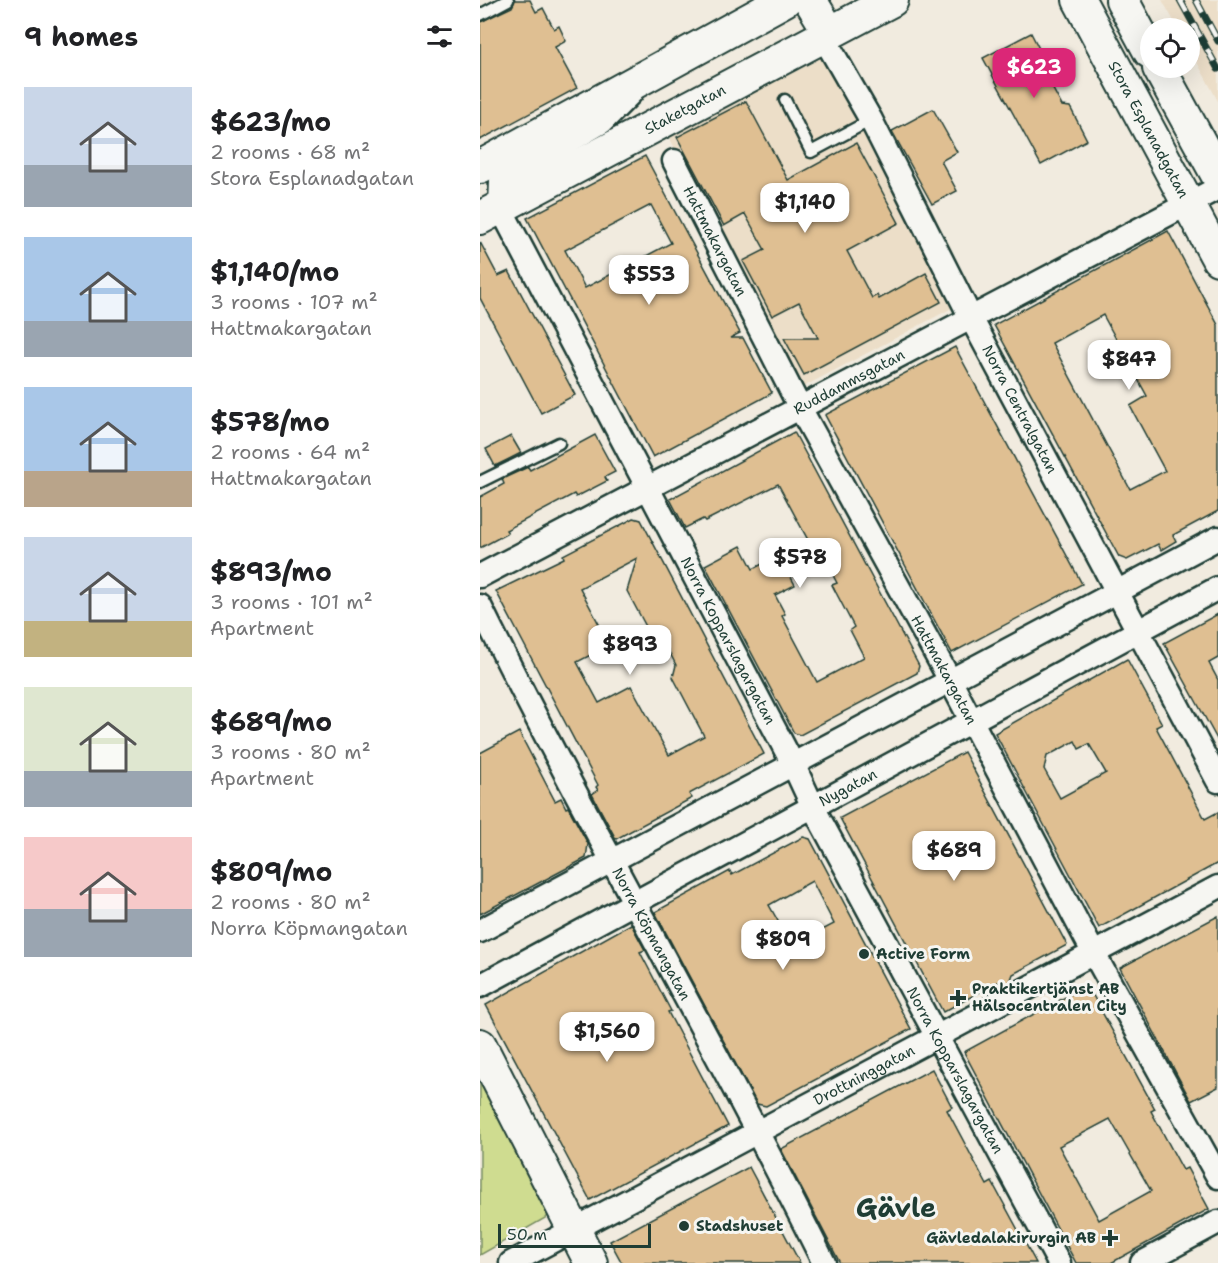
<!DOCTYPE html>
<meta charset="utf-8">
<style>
:root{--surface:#fff;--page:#f6f6f6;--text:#202124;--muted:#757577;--accent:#db2777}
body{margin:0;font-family:"Shantell Sans",sans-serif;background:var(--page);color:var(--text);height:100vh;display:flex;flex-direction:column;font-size:22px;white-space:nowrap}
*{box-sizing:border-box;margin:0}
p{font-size:20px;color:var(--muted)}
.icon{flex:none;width:33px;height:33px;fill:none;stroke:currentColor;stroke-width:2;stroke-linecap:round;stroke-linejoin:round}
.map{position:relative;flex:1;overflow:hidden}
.details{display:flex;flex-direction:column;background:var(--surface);width:480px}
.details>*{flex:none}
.fabs{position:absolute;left:660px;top:18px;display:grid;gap:12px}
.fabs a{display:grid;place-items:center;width:60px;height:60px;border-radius:50%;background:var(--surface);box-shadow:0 6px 24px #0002;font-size:30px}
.scale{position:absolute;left:18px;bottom:15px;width:153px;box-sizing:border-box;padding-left:6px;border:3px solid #1f3d34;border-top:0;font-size:16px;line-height:21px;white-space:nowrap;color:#1f3d34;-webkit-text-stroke:4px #f6f6f2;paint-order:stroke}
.price{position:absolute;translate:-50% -51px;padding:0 14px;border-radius:12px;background:#fff;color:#222;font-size:20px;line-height:39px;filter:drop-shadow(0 2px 3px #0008)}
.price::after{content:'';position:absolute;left:50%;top:36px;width:18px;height:14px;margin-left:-9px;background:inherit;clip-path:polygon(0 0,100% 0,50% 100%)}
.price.selected{background:var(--accent);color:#fff}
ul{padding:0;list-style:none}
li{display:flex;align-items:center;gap:18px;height:150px;padding:0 24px}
li span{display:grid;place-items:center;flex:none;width:168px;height:120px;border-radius:0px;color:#555}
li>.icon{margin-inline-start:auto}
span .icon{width:72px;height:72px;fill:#fffc;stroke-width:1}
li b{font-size:26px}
h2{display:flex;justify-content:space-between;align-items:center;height:72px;padding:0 24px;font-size:26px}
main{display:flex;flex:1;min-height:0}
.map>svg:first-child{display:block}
.built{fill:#ecdec8}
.green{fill:#cfdc90;stroke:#778c62;stroke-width:1.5}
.building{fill:#dfbf92;stroke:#1f3d34;stroke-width:1.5;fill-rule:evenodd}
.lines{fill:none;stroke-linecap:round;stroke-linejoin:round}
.lane-casing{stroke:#1f3d34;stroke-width:15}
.street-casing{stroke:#1f3d34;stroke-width:27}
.secondary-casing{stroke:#1f3d34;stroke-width:36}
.lane{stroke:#f6f6f2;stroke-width:10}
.street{stroke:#f6f6f2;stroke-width:22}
.secondary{stroke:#f6f6f2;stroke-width:32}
.rail-casing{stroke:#1f3d34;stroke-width:7}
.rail{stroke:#f6f6f2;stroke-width:4.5;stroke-dasharray:14;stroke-linecap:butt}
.poi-dot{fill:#1f3d34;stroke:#f6f6f2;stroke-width:2}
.labels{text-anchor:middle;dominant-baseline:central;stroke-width:6;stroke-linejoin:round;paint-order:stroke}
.street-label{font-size:15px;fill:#1f3d34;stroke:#f6f6f2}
.poi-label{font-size:15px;font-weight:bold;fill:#1f3d34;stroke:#f6f6f2;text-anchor:start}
.town-label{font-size:27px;font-weight:bold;fill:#1f3d34;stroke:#f6f6f2}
</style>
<main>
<section class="details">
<h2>9 homes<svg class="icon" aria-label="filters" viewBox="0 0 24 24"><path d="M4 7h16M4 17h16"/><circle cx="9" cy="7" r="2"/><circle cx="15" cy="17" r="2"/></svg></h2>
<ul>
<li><span style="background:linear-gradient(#c9d6e8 65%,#9aa5b1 0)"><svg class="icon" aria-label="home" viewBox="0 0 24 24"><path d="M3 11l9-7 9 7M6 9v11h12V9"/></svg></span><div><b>$623/mo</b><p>2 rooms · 68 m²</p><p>Stora Esplanadgatan</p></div></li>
<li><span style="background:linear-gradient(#a9c7e8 70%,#9aa5b1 0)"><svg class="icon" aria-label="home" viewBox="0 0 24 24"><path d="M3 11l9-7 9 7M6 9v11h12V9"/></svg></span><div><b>$1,140/mo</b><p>3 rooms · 107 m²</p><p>Hattmakargatan</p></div></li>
<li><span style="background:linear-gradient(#a9c7e8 70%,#b9a48a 0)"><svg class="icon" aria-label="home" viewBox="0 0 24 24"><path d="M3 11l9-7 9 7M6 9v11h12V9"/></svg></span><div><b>$578/mo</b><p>2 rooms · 64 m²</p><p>Hattmakargatan</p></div></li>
<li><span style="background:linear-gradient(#c9d6e8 70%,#c2b280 0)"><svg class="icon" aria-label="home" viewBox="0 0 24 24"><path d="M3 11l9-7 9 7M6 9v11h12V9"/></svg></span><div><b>$893/mo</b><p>3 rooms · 101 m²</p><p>Apartment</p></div></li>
<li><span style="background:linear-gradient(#dfe7d0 70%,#9aa5b1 0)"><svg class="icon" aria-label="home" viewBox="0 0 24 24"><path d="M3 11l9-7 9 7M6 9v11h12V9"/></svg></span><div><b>$689/mo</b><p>3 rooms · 80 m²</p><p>Apartment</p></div></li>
<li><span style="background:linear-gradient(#f6c9c9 60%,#9aa5b1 0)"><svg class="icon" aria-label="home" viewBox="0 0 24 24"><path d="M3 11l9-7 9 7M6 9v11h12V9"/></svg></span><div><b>$809/mo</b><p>2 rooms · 80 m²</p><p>Norra Köpmangatan</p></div></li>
</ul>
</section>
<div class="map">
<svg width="738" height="1263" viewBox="0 0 738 1263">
<rect width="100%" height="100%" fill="#f1ebdf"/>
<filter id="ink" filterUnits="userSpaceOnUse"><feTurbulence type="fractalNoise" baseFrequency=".0167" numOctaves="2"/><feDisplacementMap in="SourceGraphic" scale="12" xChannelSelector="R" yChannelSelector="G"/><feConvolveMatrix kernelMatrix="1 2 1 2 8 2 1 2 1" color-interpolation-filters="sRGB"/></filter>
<g filter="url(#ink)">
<g class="built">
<path d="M682,0H738V101L710,49V28H698Z"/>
<path d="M343,57L474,307L323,387L189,137Z"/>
</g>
<path class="green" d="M0,1071L74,1213L0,1255Z"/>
<g class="building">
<path d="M35,0H50L56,12L63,8L74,29L79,26L86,41L75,47L97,88L0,140V22L32,7Z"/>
<path d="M551,33L568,66L565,74L582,106L590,107L607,140L561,165L503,58Z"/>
<path d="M266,101L308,180L376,143L419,223L367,251L392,298L397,295L399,299L446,273L461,302L324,375L304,338H338L319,302L292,316L263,261L285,250L265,214L244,226L197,137Z"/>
<path d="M453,109L477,152L461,161L477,191L452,204L412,131Z"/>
<path d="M165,156L260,333L250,338H263L292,393L173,457L47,218ZM171,205L191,243L105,288L85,250Z"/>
<path d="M688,231L738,325V511L693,535L696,541L681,550L678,544L647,560L639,557L514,325ZM623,315L667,396L650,406L685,471L650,489L572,343Z"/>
<path d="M0,242L18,276L29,271L95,395L61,413L0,298Z"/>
<path d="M475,347L602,584L472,653L345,415Z"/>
<path d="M314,432L439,666L437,673L320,735L314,733L225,565L261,546L273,569L299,555L315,585L295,595L305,614L302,616L337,682L384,657L370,630L374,627L352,585L357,583L340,551L335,553L298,484L225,521L223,519L205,528L190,499Z"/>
<path d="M115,435L135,472L125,477L127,481L96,497L94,494L26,530L28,533L0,548V497L24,484L22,479L48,467L50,470Z"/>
<path d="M31,436L41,453L15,466L6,449Z"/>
<path d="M154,518L161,520L284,754L209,794L212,798L136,839L112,794L118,790L116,787L118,785L16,591L84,558L83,555ZM157,558L147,591L170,634L182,638L196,665L193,677L224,736L189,755L151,686L119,703L97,662L130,645L100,588Z"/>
<path d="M738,614V658L729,663L738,680V741L684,643Z"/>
<path d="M647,659L682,724L676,727L725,819L738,812V863L619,928L515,733ZM595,741L599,749L609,744L626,773L580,798L564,769L567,756Z"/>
<path d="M39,732L75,801L81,798L86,808L88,807L108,844L106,858L0,914V753Z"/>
<path d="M484,752L587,945L533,974L530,982L526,984L518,982L463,1012L360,818Z"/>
<path d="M323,837L330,839L431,1029L286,1106L277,1104L175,912L250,871L252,875ZM332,881L354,924L312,946L289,905Z"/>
<path d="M738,916V1087L711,1101L640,968Z"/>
<path d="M151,924L165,950L160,952L191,1011L188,1012L248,1126L110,1200L6,1005Z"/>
<path d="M604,987L610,990L675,1109L671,1111L703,1170L707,1168L729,1209L631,1263H596L484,1052ZM630,1119L671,1191L619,1220L579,1146Z"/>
<path d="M452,1069L472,1107L467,1110L507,1185L512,1182L556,1263H360L301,1149Z"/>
<path d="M269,1167L320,1263H142L130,1241Z"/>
</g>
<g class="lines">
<g class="lane-casing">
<g id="lane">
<path d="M0,15L28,0"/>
<path d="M305,100L331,152L391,120"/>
<path d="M0,482L79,443"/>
</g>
</g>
<g class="street-casing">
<g id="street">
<path id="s1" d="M343,36L391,120L491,318L738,781"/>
<path id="s2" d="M151,93L122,122L21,181L20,207L314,766L333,807L579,1263"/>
<path id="s3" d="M194,161L320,408L471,682L613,952L738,1177"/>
<path id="s4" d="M0,576L738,188"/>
<path id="s5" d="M0,606C109,828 234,1041 344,1263"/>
<path d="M0,931L738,538"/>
<path id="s6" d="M0,986L738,588"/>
<path id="s7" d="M31,1263L738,887"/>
<path d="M662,1263L738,1222"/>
</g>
</g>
<g class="secondary-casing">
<g id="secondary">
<path d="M330,0L350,33"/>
<path id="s8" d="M599,0L738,259"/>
<path d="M642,0L670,52"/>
<path d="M679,68L738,176"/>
<path d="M0,167L305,0"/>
<path id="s9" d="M0,218L412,0"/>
<path d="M0,1045L111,1263"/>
</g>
</g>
<use href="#lane" class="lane"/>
<use href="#street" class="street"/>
<use href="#secondary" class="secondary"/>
<g class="rail-casing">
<g id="rail">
<path d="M700,0L738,69"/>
<path d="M716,0L738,41"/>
</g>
</g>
<use href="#rail" class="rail"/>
</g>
</g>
<g class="poi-dot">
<circle cx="384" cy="954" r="6"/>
<path d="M475 989h6v6h6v6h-6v6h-6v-6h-6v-6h6z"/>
<circle cx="204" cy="1226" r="6"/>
<path d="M627 1229h6v6h6v6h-6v6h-6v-6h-6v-6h6z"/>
</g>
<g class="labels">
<g class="street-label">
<text stroke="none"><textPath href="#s9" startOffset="232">Staketgatan</textPath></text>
<text stroke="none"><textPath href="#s8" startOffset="147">Stora Esplanadgatan</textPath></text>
<text stroke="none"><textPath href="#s3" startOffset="90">Hattmakargatan</textPath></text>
<text stroke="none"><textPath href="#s4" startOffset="417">Ruddammsgatan</textPath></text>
<text stroke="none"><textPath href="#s1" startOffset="422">Norra Centralgatan</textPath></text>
<text stroke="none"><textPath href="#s2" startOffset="674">Norra Kopparslagargatan</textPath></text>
<text stroke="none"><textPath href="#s3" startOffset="576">Hattmakargatan</textPath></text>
<text stroke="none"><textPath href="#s6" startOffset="418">Nygatan</textPath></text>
<text stroke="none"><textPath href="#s5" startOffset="370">Norra Köpmangatan</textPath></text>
<text stroke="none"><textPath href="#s2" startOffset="1160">Norra Kopparslagargatan</textPath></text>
<text stroke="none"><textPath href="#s7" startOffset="400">Drottninggatan</textPath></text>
</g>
<g class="poi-label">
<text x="396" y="954">Active Form</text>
<text x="492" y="989">Praktikertjänst AB<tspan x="492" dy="17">Hälsocentralen City</tspan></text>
<text x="216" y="1226">Stadshuset</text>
<text x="616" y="1238" text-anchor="end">Gävledalakirurgin AB</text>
</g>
<g class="town-label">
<text x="416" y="1207">Gävle</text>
</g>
</g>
</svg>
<div class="fabs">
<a><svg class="icon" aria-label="locate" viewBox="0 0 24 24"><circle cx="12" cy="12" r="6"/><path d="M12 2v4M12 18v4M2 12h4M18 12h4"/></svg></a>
</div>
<div class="scale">50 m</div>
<b class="price selected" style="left:554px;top:99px">$623</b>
<b class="price" style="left:325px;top:234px">$1,140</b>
<b class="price" style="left:169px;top:306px">$553</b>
<b class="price" style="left:649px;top:391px">$847</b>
<b class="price" style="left:320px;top:589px">$578</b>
<b class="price" style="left:150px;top:676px">$893</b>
<b class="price" style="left:474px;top:882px">$689</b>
<b class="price" style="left:303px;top:971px">$809</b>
<b class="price" style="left:127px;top:1063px">$1,560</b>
</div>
</main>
